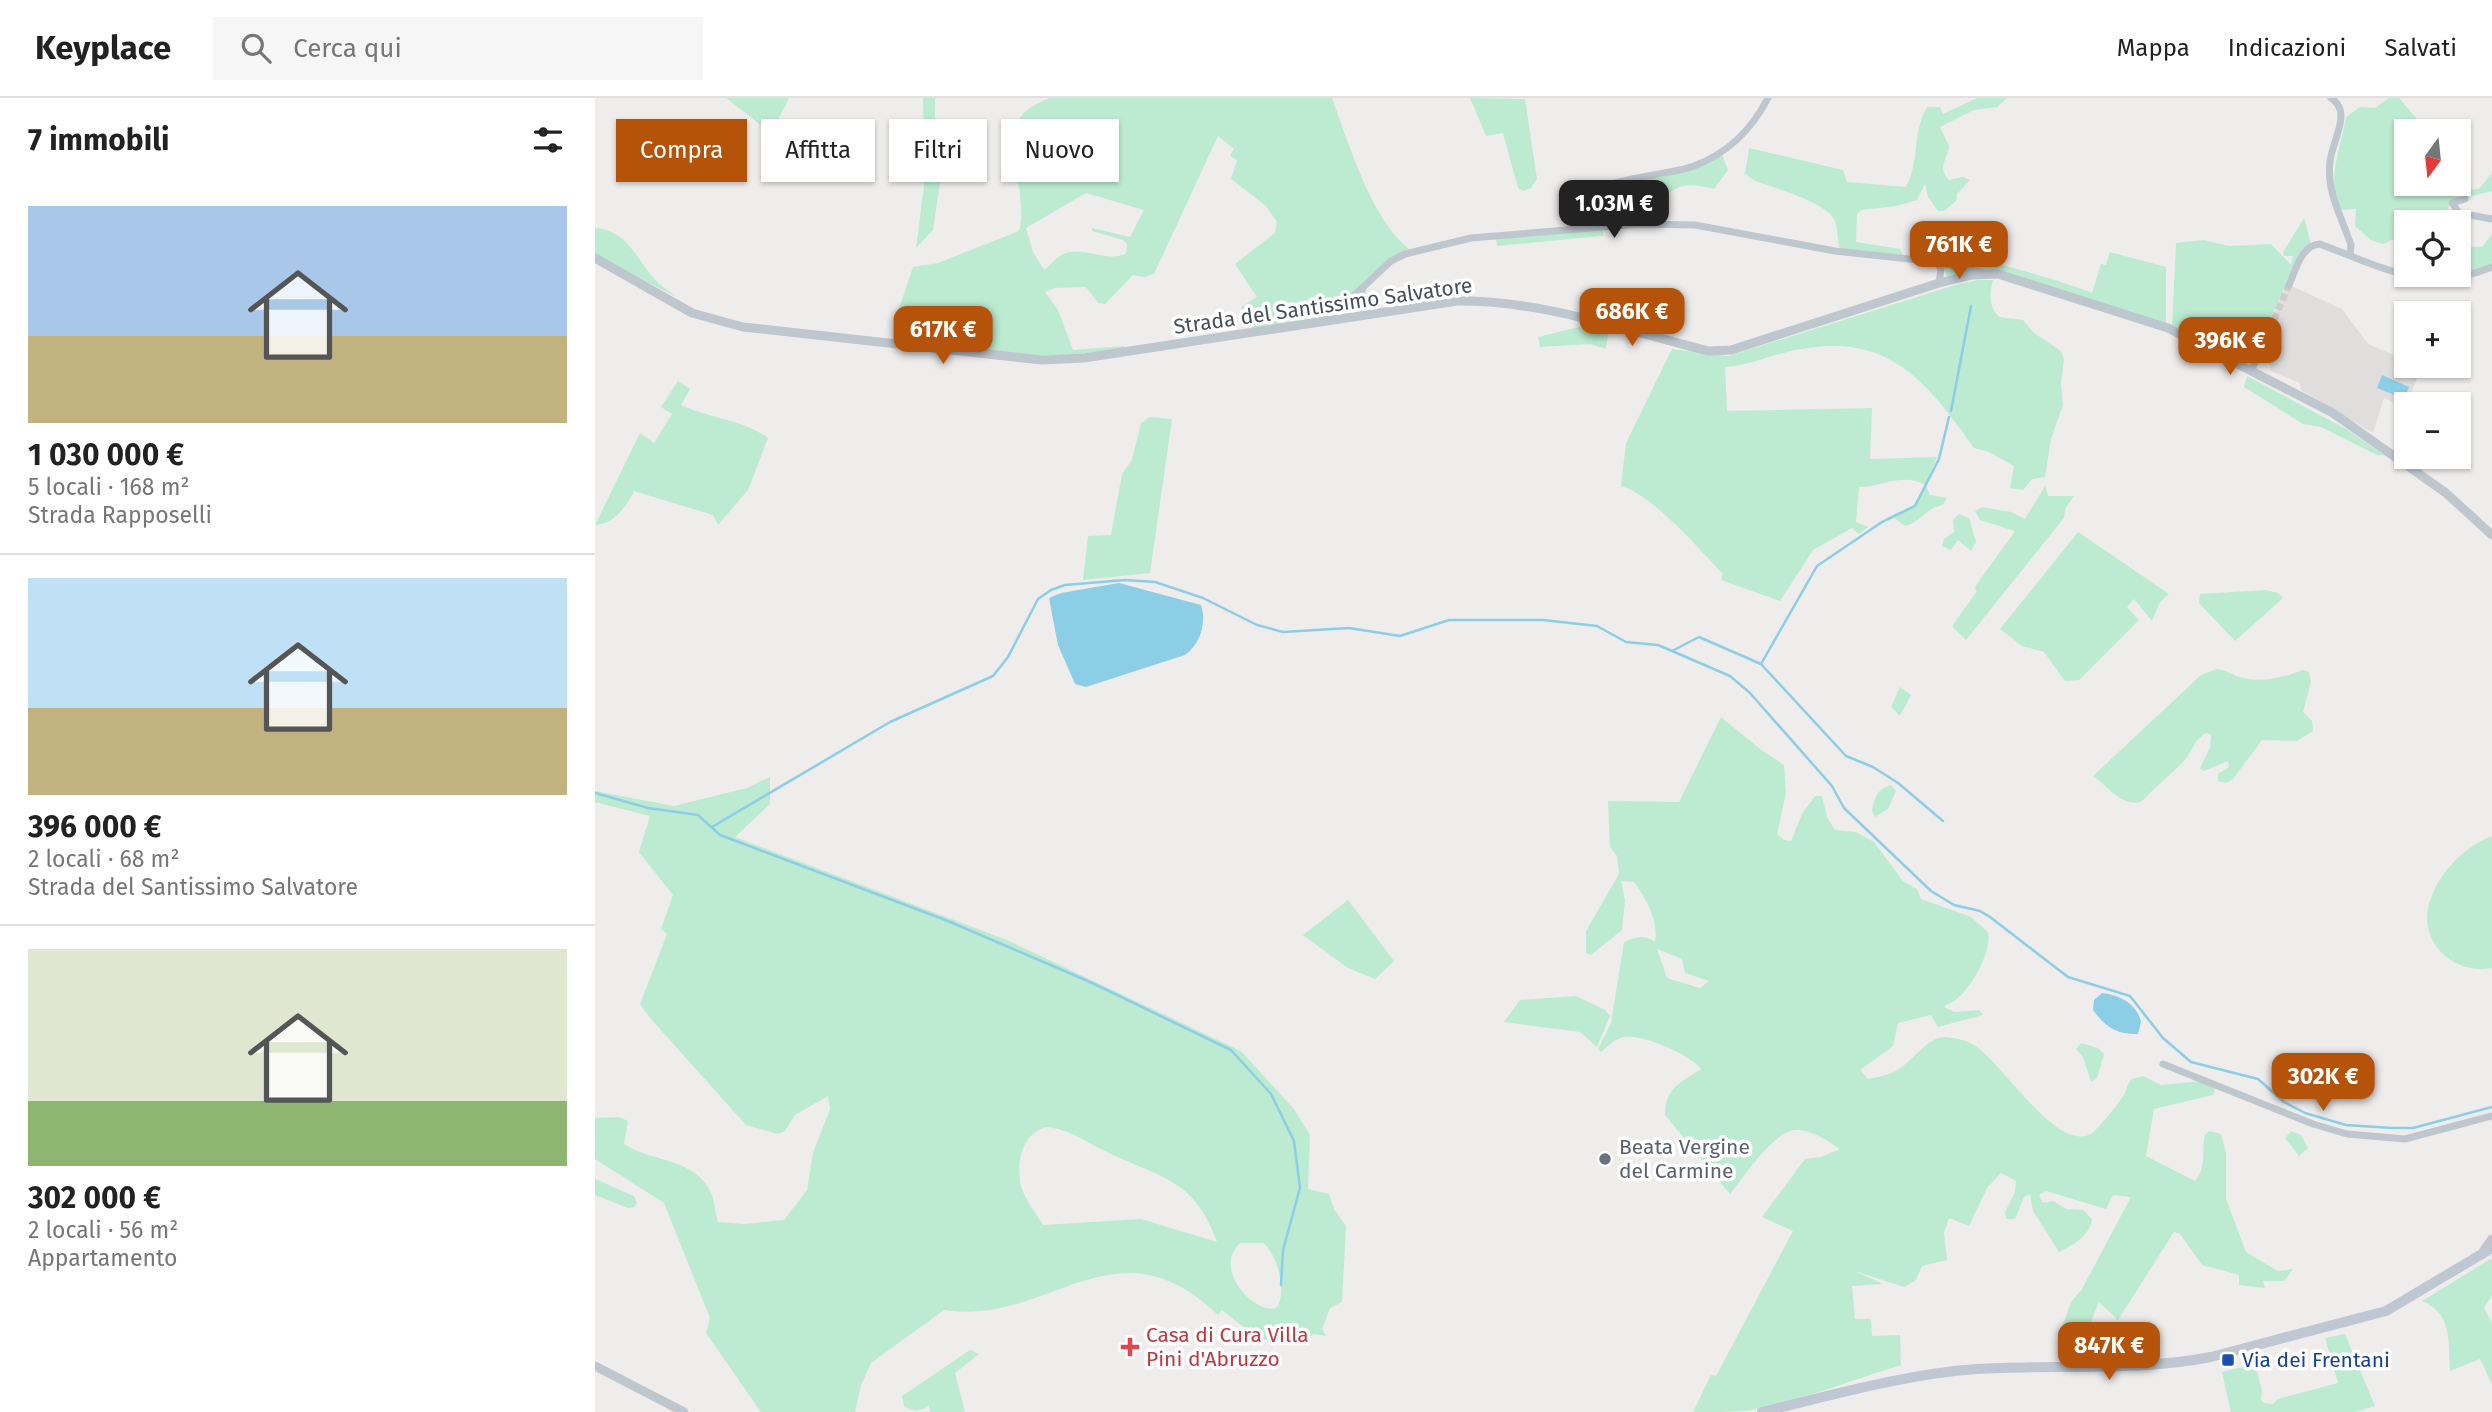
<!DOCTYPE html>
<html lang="it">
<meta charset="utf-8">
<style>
:root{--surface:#fff;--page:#f6f6f6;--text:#222;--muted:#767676;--line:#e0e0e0;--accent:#b45309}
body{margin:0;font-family:"Fira Sans",sans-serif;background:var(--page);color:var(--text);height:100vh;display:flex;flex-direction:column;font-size:26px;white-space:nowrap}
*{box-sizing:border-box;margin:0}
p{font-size:23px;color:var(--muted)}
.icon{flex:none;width:38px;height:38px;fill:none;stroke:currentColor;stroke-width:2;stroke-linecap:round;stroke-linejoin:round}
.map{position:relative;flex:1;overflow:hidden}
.panel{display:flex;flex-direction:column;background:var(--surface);width:595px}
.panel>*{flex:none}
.hud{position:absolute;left:21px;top:21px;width:665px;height:63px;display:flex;gap:14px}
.needle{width:46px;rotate:195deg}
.controls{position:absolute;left:1799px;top:21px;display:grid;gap:14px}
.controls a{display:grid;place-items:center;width:77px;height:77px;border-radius:0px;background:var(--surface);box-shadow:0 2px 5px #0004;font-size:35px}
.price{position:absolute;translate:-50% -60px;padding:0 16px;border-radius:14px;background:var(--accent);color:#fff;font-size:23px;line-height:46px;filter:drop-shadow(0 2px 4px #0008)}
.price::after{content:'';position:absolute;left:50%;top:42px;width:21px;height:16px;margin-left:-10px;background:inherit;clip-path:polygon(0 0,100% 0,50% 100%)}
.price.selected{background:#222;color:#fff}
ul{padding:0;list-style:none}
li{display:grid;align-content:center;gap:14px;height:371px;padding:0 28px}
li+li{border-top:2px solid var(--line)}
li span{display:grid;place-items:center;height:217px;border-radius:0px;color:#555}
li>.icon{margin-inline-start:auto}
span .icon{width:126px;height:126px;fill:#fffc;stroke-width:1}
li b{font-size:30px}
h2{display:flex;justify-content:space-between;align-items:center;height:84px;padding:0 28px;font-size:30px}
.pill{padding:0 24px;border-radius:0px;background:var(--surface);box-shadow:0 2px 5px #0004;font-size:24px;line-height:63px}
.pill.selected{background:var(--accent);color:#fff}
header{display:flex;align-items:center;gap:42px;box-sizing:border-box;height:98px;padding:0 35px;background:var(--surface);border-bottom:2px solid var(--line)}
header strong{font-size:33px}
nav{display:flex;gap:38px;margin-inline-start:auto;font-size:24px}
.search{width:490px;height:63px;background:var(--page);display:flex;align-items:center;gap:18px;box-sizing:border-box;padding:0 24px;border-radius:0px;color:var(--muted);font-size:26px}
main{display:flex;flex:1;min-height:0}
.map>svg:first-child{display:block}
.education{fill:#e0dddd}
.green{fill:#bcebd1;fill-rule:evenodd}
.water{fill:#8ccee5}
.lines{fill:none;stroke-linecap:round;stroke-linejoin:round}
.stream{stroke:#8ccee5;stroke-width:2.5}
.minor-tunnel{stroke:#cdcdce;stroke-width:7;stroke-dasharray:7 3.5;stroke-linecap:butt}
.minor{stroke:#bec6ce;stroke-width:7}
.tertiary{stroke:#bec6ce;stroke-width:9}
.secondary{stroke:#bec7d2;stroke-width:10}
.worship-dot{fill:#6b7280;stroke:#fff;stroke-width:2.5}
.health-dot{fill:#e0444e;stroke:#fff;stroke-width:2.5}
.transit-dot{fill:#1a4fb4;stroke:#fff;stroke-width:2.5}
.labels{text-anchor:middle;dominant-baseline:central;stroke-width:7;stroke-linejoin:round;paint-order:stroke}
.street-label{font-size:21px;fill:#464f58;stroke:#fff}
.worship-label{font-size:21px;fill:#5b616d;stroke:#fff;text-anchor:start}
.health-label{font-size:21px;fill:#be3a42;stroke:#fff;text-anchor:start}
.transit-label{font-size:21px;fill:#164399;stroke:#fff;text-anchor:start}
</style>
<header>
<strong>Keyplace</strong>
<div class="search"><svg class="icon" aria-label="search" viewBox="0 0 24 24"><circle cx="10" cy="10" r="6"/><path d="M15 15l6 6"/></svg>Cerca qui</div>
<nav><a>Mappa</a><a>Indicazioni</a><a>Salvati</a></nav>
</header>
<main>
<section class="panel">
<h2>7 immobili<svg class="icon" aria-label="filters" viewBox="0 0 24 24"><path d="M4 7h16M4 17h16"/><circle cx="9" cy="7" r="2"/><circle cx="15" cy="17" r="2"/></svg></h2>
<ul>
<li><span style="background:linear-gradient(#a9c7e8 60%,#c2b280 0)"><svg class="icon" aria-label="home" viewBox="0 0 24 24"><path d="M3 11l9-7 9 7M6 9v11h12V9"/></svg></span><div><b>1 030 000 €</b><p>5 locali · 168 m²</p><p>Strada Rapposelli</p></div></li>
<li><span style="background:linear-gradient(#bfe0f5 60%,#c2b280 0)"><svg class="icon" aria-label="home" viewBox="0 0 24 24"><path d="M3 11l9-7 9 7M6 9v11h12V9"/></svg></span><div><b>396 000 €</b><p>2 locali · 68 m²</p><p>Strada del Santissimo Salvatore</p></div></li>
<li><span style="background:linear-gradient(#dfe7d0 70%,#8fb573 0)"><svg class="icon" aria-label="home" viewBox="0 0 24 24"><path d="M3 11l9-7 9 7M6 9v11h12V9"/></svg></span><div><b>302 000 €</b><p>2 locali · 56 m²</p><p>Appartamento</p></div></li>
</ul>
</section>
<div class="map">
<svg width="1897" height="1314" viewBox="0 0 1897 1314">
<rect width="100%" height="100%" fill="#efecec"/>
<path class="education" d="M1692,186L1747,211L1773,246L1811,262V268L1828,269L1809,308L1789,300L1778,335L1706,292L1705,285L1676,273L1674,265L1659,259Z"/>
<g class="green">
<path d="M131,0H194L178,32L167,28Z"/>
<path d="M328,0H340V28L353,29L338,132L321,150L329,88Z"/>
<path d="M454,0H737C754,46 776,121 814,151C780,170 756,208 719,223C702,230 678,230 660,234L646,209L662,199L640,166L680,135L682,124L671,108L636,81L642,62L635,58L639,51L623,38L559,176L549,179L538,177L510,206L503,205L491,189L460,190L450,194L463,212L478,252L529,248V251L475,257H432L358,248L347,237L300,223L318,169L343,165L424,133C435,100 403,38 430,14C436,8 446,4 454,0ZM491,95L549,112L535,139L497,130V133L528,142L532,146L531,156C510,164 491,149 471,155C463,157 456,167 449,172L438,154L431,130Z"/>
<path d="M875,0L930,1L942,81L936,90L928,93L923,90L908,35L891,38Z"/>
<path d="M1382,0H1412L1402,9L1379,12L1345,29L1354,48C1352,62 1342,69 1354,82L1368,79L1375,82L1362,96L1361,103L1349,113H1343L1333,99L1330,86L1322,102L1302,108L1266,112L1262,116L1261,144L1305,151L1309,159L1246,153C1241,143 1244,131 1239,121C1230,104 1180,90 1160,83L1150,76L1154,50L1248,72L1252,84L1311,89C1325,63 1317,35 1332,9H1345L1348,16Z"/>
<path d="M1794,0H1804L1832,33H1811V86H1856L1858,92L1884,91L1897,75V93L1856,103L1847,124H1811V142L1802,140L1788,146L1776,142L1760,128L1761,111L1745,112C1731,79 1746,52 1751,19L1765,9L1780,10Z"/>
<path d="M1126,54L1133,72L1119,91C1101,87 1090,83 1074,95L1069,93L1057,96L1032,87L1031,84L1077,77Z"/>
<path d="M1709,120L1716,145L1698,170L1655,266L1577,227L1581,145L1609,142L1634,148L1676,146L1696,167L1698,158H1689L1688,154Z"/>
<path d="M0,130C32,132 41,160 60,182C66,188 74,193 82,199L0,158Z"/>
<path d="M1008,130V138L902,148L901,140Z"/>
<path d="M1897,136V167L1864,176V148L1887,149Z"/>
<path d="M1515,154L1571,169V225L1387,172L1353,182L1349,170L1322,168L1324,159C1352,147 1467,183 1497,195L1506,166L1511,167Z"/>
<path d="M1383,182H1398C1394,196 1394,209 1404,219L1428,222L1439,235L1466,253L1469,261L1466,285L1468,307L1456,341L1450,379L1437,381L1428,392L1415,390L1419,368L1394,354L1379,350C1326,275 1287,230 1188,255C1168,260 1151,268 1130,269L1132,313L1277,310L1275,361L1342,359L1331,387L1335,397L1352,400L1348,407C1332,409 1326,424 1310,428L1299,420L1293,423L1291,420L1319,407L1330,387C1309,374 1285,389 1264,389L1261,424L1273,429L1264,436L1257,430L1218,452L1185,503L1126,482L1128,476C1105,452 1057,396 1026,388L1031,345L1077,251L1133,258L1354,189Z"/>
<path d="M984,229L1013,235L1011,251L995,246L945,249L943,239Z"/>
<path d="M1652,278L1751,331L1789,357H1782L1726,329L1708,326L1649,289Z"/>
<path d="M83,283L95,291L86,307C114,320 149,322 173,340L153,392L123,427L118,417L39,393C32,408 19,426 0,427L45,335L59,345L77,316L66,309Z"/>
<path d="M555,319L577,321L555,475L488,482L493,438L516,437L527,376L537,362L546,325Z"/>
<path d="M1450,388L1453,398H1479L1470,411L1469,420L1371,542L1357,528L1382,493L1379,490L1420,433L1385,422L1380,413L1387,409L1416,414L1430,421Z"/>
<path d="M1364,416L1374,420L1381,444L1376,453L1363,442L1356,452L1347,448L1349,441L1359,434L1358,422Z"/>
<path d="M1483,434L1574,496L1565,504L1557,523L1539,501L1532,509L1544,522L1484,582L1470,583L1449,554L1427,548L1405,531Z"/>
<path d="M1670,492L1683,495L1688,500L1640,543L1604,505L1605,496Z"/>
<path d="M1622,571C1633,572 1638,578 1648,580C1667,585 1690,579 1708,572L1714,574L1716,584L1708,614L1717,623L1718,633L1702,643L1667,642L1638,681L1631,685L1623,683V676L1634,669L1633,663L1609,673L1605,670L1615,650L1616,637L1611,635C1597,643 1598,655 1587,665C1573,679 1559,690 1546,704C1526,709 1513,688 1498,678L1606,577Z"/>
<path d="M1305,589L1316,597L1305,618L1296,609Z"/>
<path d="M1126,619L1165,651L1189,667L1191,695L1182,736L1189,742L1196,743L1207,716L1220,698H1227L1232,719L1240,732L1261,734L1279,744L1308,783L1322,791L1326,801L1376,819L1393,834C1397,853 1378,887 1363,900C1359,904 1353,905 1349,909L1360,914L1384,912L1388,917L1343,929L1336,917L1303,925L1298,948L1265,972L1273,981C1282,979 1290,978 1299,974C1316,966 1332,938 1351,939C1359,940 1371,942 1377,946C1406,961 1460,1055 1496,1036C1502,1032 1527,1002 1530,995C1533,988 1532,986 1537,981L1548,978L1566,987L1608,983L1620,991L1618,997L1559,1011L1551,1058L1600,1083C1612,1070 1606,1053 1610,1037L1614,1033L1626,1036L1631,1055V1101L1651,1154L1683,1173L1698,1171L1689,1183H1668L1670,1190L1644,1187V1177L1607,1167L1585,1136L1579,1134L1523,1222L1504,1204L1489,1241L1482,1227L1468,1226L1476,1204L1487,1191L1536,1099L1518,1097L1511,1111L1451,1093L1444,1097L1448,1105L1458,1103L1471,1111L1488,1112L1497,1121C1495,1138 1478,1147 1464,1154L1438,1113L1435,1096L1429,1099L1420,1121H1411L1410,1114L1420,1094L1421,1083L1406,1075L1392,1090L1374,1128L1354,1120L1349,1135L1352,1162L1327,1168L1321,1182L1309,1189L1260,1173L1288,1186L1257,1188L1260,1221H1276L1277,1238L1305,1237L1306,1267C1254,1283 1205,1303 1151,1313C1135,1314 1115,1314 1098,1314L1116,1277L1121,1278L1198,1133L1167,1119L1210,1061L1226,1059L1245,1051C1233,1043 1220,1034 1205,1032C1182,1027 1149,1079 1135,1096L1070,1017C1070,990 1086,984 1106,971C1096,957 1048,936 1030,939C1020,940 1013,948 1006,954L1003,951L1016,925L1029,844C1039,839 1051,836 1060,844C1064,824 1051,800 1039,784L1026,783L1030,802L1027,832L996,857L991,855V833L1024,776L1022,758L1015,749L1013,703L1084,704ZM1062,851L1087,861L1090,875L1114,883L1105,890L1072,880Z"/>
<path d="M175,679V706L140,739L412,842L646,953L699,1011L715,1037L713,1091L734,1096L739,1111L751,1128L747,1204L735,1210L727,1231L731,1238L718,1236L711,1245L664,1241L627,1212L623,1217C519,1117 455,1229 349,1212L276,1265L266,1287L260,1314H166L111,1235L115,1220L69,1105L0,1061V1020L24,1019L33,1023L29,1046C58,1065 101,1059 117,1097C120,1106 120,1115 123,1124L149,1126L189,1122L212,1092L218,1055L235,1011L233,998L200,1017L190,1033L183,1036L151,1027L55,920L45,906L72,836L66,831L78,797L44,754L55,718L0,704V693L79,708L152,690ZM451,1029C474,1031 489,1043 510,1053C564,1080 599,1079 622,1144L546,1121L448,1127C441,1115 427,1098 425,1083C422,1060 428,1036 451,1029ZM645,1145H668C682,1155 693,1196 681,1210C662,1217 616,1173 645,1145Z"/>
<path d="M1296,687L1301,693L1293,711L1280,719L1277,713C1279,700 1282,691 1296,687Z"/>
<path d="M1897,738V870C1861,877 1826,848 1833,810C1840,778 1868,749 1897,738Z"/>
<path d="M753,802L799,863L780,881L753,870L708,837Z"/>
<path d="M981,898L1010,912L1015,918L1002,949L985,934L909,924L925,902Z"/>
<path d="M1486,945L1503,950L1509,956L1502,980L1496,984L1488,959L1481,951Z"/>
<path d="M1696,1033L1706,1037L1713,1050L1704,1058L1690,1040Z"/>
<path d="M0,1081L39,1098L42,1105L39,1109L33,1110L0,1097Z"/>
<path d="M1897,1160V1197L1889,1210L1897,1225V1286L1885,1261L1855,1273C1853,1243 1858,1216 1827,1203Z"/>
<path d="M1750,1236L1780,1308L1760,1314H1636L1627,1274L1660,1266L1667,1292L1666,1302L1669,1305L1678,1306L1683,1301L1743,1285L1730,1240Z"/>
<path d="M375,1252L384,1256L360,1275L370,1314H335L334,1307C326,1314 317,1314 309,1308L307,1298Z"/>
</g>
<g class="water">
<path d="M470,31L482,33L496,42L495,53C481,72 453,74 441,53L444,41L454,32Z"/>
<path d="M1787,277L1814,289L1809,301L1782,290Z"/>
<path d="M524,485L606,507C612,525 605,546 590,557L491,589L480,586L463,547L454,500L466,495Z"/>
<path d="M1507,895C1525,897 1542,906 1546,924L1543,936C1520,936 1511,929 1498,912L1499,902Z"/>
</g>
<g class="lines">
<g class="stream">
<path d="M1356,313L1376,208"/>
<path d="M1077,553L1135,578L1155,595L1237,688L1249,710L1336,793L1359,807L1385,813L1395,819L1473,879L1535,898L1568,940L1596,964L1663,981L1689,1004L1710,1015L1751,1027L1797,1030H1818L1897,1009"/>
<path d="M1166,566L1222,468L1287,424L1320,408L1344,361L1354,319"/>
<path d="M0,695L53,710L103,717L125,737L353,823L495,884L636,952L676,996L699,1043L705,1090L688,1152L686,1187"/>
<path d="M117,729L295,624L398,578L413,559L443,501L456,492L470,487L530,482L560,484L608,500L662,527L688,534L754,530L805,538L854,522H948L1002,528L1031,544L1063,547L1077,553L1104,539L1166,566L1251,658L1278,669L1303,685L1348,723"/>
</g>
<path class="minor-tunnel" d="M1662,260L1694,187"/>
<g class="minor">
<path d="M1736,0C1758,14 1737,42 1735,64C1731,93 1747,120 1756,147L1755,157"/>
<path d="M1870,101L1857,105L1864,115L1897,121"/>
<path d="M1040,124L995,115L986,109C988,80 1075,78 1099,68C1133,55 1156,33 1173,0"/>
<path d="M1342,164L1389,175"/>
<path d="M1694,187C1701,172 1706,147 1725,146C1785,169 1833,196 1897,169"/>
<path d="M767,193L768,218"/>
<path d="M720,223L749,207L796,163L810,156L876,140L1043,126L1100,127L1240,153L1342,164L1346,171L1344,185"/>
<path d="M1656,273L1662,260"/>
<path d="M1568,966L1718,1026L1752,1036L1810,1041L1897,1018"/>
</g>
<g class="tertiary">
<path d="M0,160L97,215L148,229L447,262L489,260L862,203C947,202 1033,233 1114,253L1136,252L1344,185L1377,177L1403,176L1573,230L1738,315L1851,395L1897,437"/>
<path d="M1889,1152L1897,1141"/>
<path d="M0,1268L89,1314"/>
</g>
<path class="secondary" d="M1167,1314C1237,1297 1310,1276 1382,1271C1460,1266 1539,1274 1616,1259L1791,1213L1897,1150"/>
</g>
<circle class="worship-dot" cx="1010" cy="1061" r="7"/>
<path class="health-dot" d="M531.5 1238.5h7v7h7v7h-7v7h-7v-7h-7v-7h7z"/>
<rect class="transit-dot" x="1626" y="1255" width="14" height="14" rx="3.5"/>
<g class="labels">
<g class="street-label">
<text transform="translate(728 208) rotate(-8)">Strada del Santissimo Salvatore</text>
</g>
<g class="worship-label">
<text x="1024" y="1049">Beata Vergine<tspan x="1024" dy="24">del Carmine</tspan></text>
</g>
<g class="health-label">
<text x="551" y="1237">Casa di Cura Villa<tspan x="551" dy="24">Pini d'Abruzzo</tspan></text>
</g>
<g class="transit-label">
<text x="1647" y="1262">Via dei Frentani</text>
</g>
</g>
</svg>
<div class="controls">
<a><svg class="needle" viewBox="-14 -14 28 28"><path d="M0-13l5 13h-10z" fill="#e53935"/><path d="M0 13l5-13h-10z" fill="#767676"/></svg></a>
<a><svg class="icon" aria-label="locate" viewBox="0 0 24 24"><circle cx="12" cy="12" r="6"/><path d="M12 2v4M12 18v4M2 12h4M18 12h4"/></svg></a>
<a>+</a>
<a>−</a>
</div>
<b class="price selected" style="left:1019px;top:142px">1.03M €</b>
<b class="price" style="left:1364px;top:183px">761K €</b>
<b class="price" style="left:1037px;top:250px">686K €</b>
<b class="price" style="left:348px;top:268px">617K €</b>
<b class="price" style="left:1635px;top:279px">396K €</b>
<b class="price" style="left:1728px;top:1015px">302K €</b>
<b class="price" style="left:1514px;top:1284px">847K €</b>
<div class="hud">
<a class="pill selected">Compra</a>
<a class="pill">Affitta</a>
<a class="pill">Filtri</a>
<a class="pill">Nuovo</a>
</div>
</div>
</main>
